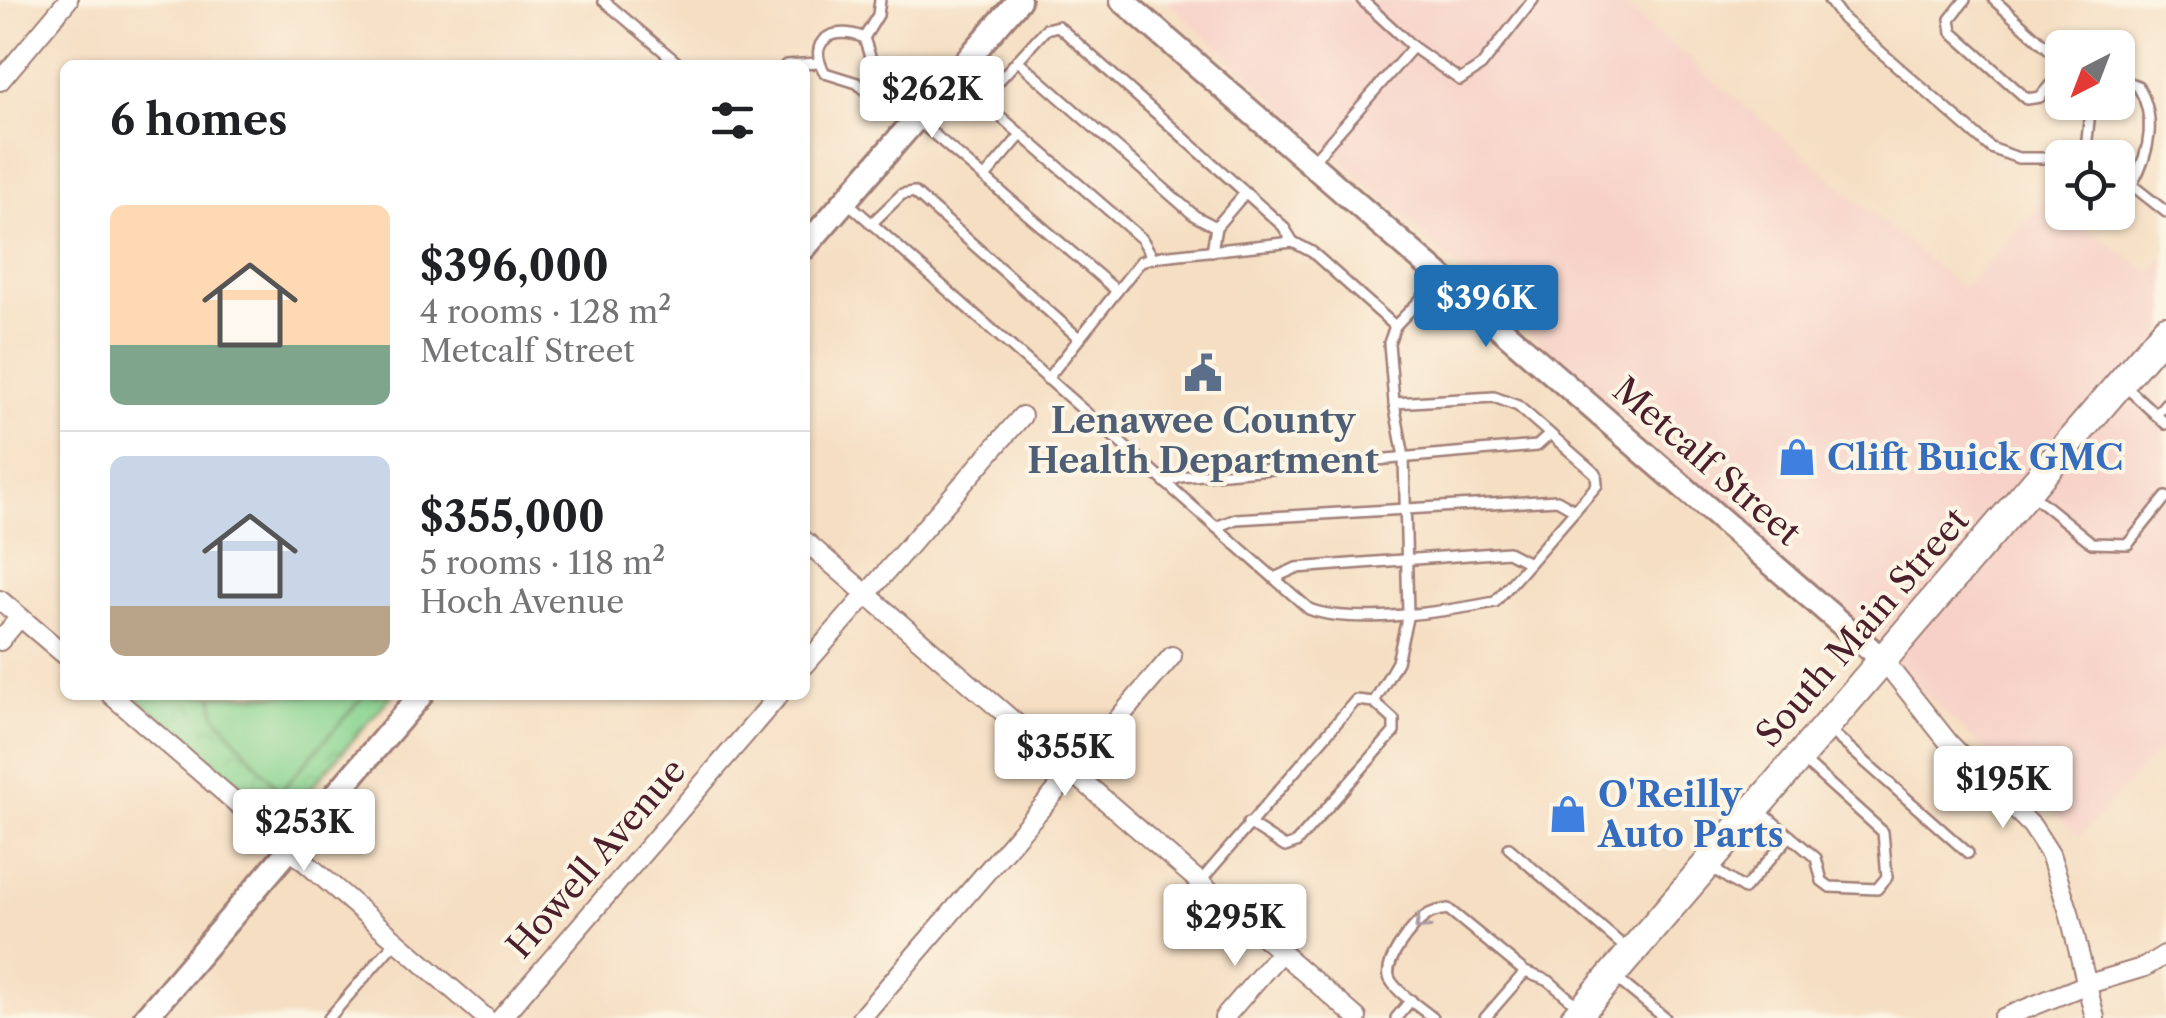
<!DOCTYPE html>
<meta charset="utf-8">
<style>
:root{--surface:#fff;--page:#f2f2f2;--text:#202124;--muted:#757577;--line:#e0e0e0;--accent:#1f6fb2}
body{margin:0;font-family:"Libre Caslon Text",serif;background:var(--page);color:var(--text);height:100vh;display:flex;flex-direction:column;font-size:38px;white-space:nowrap}
*{box-sizing:border-box;margin:0}
p{font-size:32px;color:var(--muted)}
.icon{flex:none;width:55px;height:55px;fill:none;stroke:currentColor;stroke-width:2;stroke-linecap:round;stroke-linejoin:round}
.map{position:relative;flex:1;overflow:hidden}
.drawer{position:absolute;left:60px;top:60px;width:750px;height:640px;display:flex;flex-direction:column;background:var(--surface);border-radius:15px;box-shadow:0 2px 8px #0004}
.drawer>*{flex:none}
.needle{width:65px;rotate:222deg}
.tools{position:absolute;left:2045px;top:30px;display:grid;gap:20px}
.tools a{display:grid;place-items:center;width:90px;height:90px;border-radius:15px;background:var(--surface);box-shadow:0 2px 8px #0004;font-size:50px}
.price{position:absolute;translate:-50% -85px;padding:0 22px;border-radius:10px;background:#fff;color:#222;font-size:32px;line-height:65px;filter:drop-shadow(0 2px 5px #0008)}
.price::after{content:'';position:absolute;left:50%;top:60px;width:30px;height:22px;margin-left:-15px;background:inherit;clip-path:polygon(0 0,100% 0,50% 100%)}
.price.on{background:var(--accent);color:#fff}
ul{padding:0;list-style:none}
li{display:flex;align-items:center;gap:30px;height:250px;padding:0 50px}
li+li{border-top:2px solid var(--line)}
li span{display:grid;place-items:center;flex:none;width:280px;height:200px;border-radius:15px;color:#555}
li>.icon{margin-inline-start:auto}
span .icon{width:120px;height:120px;fill:#fffc;stroke-width:1}
li b{font-size:42px}
h2{display:flex;justify-content:space-between;align-items:center;height:120px;padding:0 50px;font-size:42px}
.map>svg:first-child{display:block}
.built{fill:#f7d1c7}
.park{fill:url(#park-crowns);stroke:#6a7a5e;stroke-width:2.5}
.garden{fill:#8ad491;stroke:#6a7a5e;stroke-width:2.5}
.lines{fill:none;stroke-linecap:round;stroke-linejoin:round}
.service-casing{stroke:#a07e76;stroke-width:14}
.minor-casing{stroke:#a07e76;stroke-width:22}
.tertiary-casing{stroke:#a07e76;stroke-width:28}
.primary-casing{stroke:#a07e76;stroke-width:32}
.service{stroke:#fff;stroke-width:9}
.minor{stroke:#fff;stroke-width:18}
.tertiary{stroke:#fff;stroke-width:22}
.primary{stroke:#fff;stroke-width:28}
.oneway{stroke:#ae9aa0}
.labels{text-anchor:middle;dominant-baseline:central;stroke-width:8;stroke-linejoin:round;paint-order:stroke}
.service-label{font-size:35px;font-weight:bold;fill:#4e5e75;stroke:#fcf5e5}
.shop-label{font-size:35px;font-weight:bold;fill:#366cbe;stroke:#fcf5e5;text-anchor:start}
.street-label{font-size:35px;fill:#4a1f2b;stroke:#fcf5e5}
</style>
<div class="map">
<svg width="2166" height="1018" viewBox="0 0 2166 1018">
<defs>
<pattern id="park-crowns" width="20" height="18" patternUnits="userSpaceOnUse" patternTransform="scale(2.5)"><rect width="20" height="18" fill="#8ad491"/><path d="M2 6a3 3 0 1 1 6 0M12 15a3 3 0 1 1 6 0" fill="none" stroke="#79b67d"/></pattern>
</defs>
<rect width="100%" height="100%" fill="#fcf5e5"/>
<filter id="ink" filterUnits="userSpaceOnUse"><feTurbulence type="fractalNoise" baseFrequency=".01" numOctaves="2"/><feDisplacementMap in="SourceGraphic" scale="20" xChannelSelector="R" yChannelSelector="G"/><feConvolveMatrix kernelMatrix="1 2 1 2 8 2 1 2 1" color-interpolation-filters="sRGB"/></filter>
<filter id="wash" filterUnits="userSpaceOnUse"><feTurbulence type="fractalNoise" baseFrequency=".0048" numOctaves="4" result="noise"/><feDisplacementMap in="SourceGraphic" scale="40" xChannelSelector="R" yChannelSelector="G"/><feGaussianBlur stdDeviation="2.25" result="paint"/><feColorMatrix in="noise" values="0 0 0 0 0 0 0 0 0 0 0 0 0 0 0 0 0 1.4 0 .05"/><feComposite in="paint" operator="in"/></filter>
<g filter="url(#wash)">
<rect width="100%" height="100%" fill="#f5dec2"/>
<path class="built" d="M1166,0H1618L1963,289L2046,199L2151,273L2166,256V756L2158,750L2080,836Z"/>
<path class="park" d="M133,695H392L282,821Z"/>
<path class="garden" d="M213,695H364L280,792L215,714Z"/>
</g>
<g filter="url(#ink)">
<g class="lines">
<g class="service-casing">
<g id="service">
<path d="M603,0L680,65"/>
<path d="M1829,0L1843,19L1991,148L2018,158H2080"/>
<path d="M1965,0L1950,19L1952,32L2027,99L2040,97L2062,71"/>
<path d="M1994,0L2062,61"/>
<path d="M864,38L878,15L880,0"/>
<path d="M1413,47L1460,80L1481,66L1533,0"/>
<path d="M1017,60L1195,216L1216,227"/>
<path d="M786,65L819,63"/>
<path d="M2118,78L2138,86C2157,118 2150,153 2132,184"/>
<path d="M915,116L907,93L873,66L864,38C835,25 805,40 825,73L857,83L890,113L916,119L1117,291"/>
<path d="M2085,158L2091,102"/>
<path d="M1312,162L1413,47L1362,0"/>
<path d="M2118,174L2166,212"/>
<path d="M985,177L1021,135"/>
<path d="M845,200L1309,609C1352,626 1449,611 1495,602L1597,485L1596,474L1518,406L1494,397L1394,403"/>
<path d="M871,224L902,194L914,192L1080,339"/>
<path d="M1212,251L1216,227L1245,193"/>
<path d="M1153,258L1142,239L987,105L985,96L1046,29L1058,26L1283,226L1293,242"/>
<path d="M1047,379L1141,261L1161,256L1293,242L1312,252L1395,326"/>
<path d="M2124,385L2166,424"/>
<path d="M2156,415L2166,403"/>
<path d="M1166,483L1180,477L1537,446L1550,434"/>
<path d="M2030,493L2092,543L2128,544L2166,497"/>
<path d="M1216,527L1236,519L1557,500L1575,510"/>
<path d="M1274,578L1296,568L1508,552L1529,563"/>
<path d="M1828,729L1968,853"/>
<path d="M1759,810L1816,858L1822,881L1830,887L1877,889L1887,877L1883,832L1802,759"/>
<path d="M1248,823L1285,847L1296,843L1394,732V720L1374,702"/>
<path d="M1509,848L1629,951"/>
<path d="M1709,866L1744,889L1790,836"/>
<path d="M1200,882L1356,700L1374,702L1397,662L1408,614L1404,457L1394,403L1389,343L1395,326L1440,279"/>
<path d="M1617,979L1665,1018"/>
<path d="M329,1018L396,941"/>
<path d="M1396,1018L1411,1000"/>
<path d="M1433,1018C1420,1007 1400,995 1391,981C1380,965 1412,925 1426,916C1432,911 1441,910 1448,909L1525,972L1549,981L1580,1008"/>
<path d="M1485,1018L1525,972"/>
</g>
</g>
<g class="minor-casing">
<g id="minor">
<path d="M0,81L68,0"/>
<path d="M805,541L1357,1018"/>
<path d="M0,600L65,655"/>
<path d="M0,641L20,617"/>
<path d="M1884,661L1949,743L2032,826L2050,854L2069,912L2095,1018"/>
<path d="M805,665L1022,416"/>
<path d="M111,695L486,1018"/>
<path d="M501,1018L779,695"/>
<path d="M861,1018L1172,656"/>
<path d="M1224,1018L1281,952"/>
<path d="M2003,1018L2085,985L2145,967L2166,954"/>
</g>
</g>
<g class="tertiary-casing">
<g id="tertiary">
<path d="M1122,0L1884,661"/>
<path d="M805,247L1019,0"/>
<path d="M145,1018L421,695"/>
</g>
</g>
<g class="primary-casing">
<path id="primary" d="M1575,1018L2166,330"/>
</g>
<use href="#service" class="service"/>
<use href="#minor" class="minor"/>
<use href="#tertiary" class="tertiary"/>
<use href="#primary" class="primary"/>
</g>
<defs><path id="oneway-chevron" d="M-2-3.5L2.5 0L-2 3.5" fill="none" stroke-width="1.6" stroke-linecap="round" stroke-linejoin="round" transform="scale(2.5)"/></defs>
<use class="oneway" href="#oneway-chevron" transform="translate(1421 924) rotate(137)"/>
</g>
<defs>
<g id="civic-bare" transform="scale(3)"><path d="M-.6-6.5H3V-4.5H.6V-3L4-1V1h2V6H-6V1h2V-1L-.6-3ZM-1.2 2.5V6h2.4V2.5Z" fill="#5c6f8a" stroke="#fcf5e5" stroke-width="2.5" paint-order="stroke"/></g>
<g id="shop-bare" transform="scale(3)"><path d="M-5-2.5h2.3a2.7 3.5 0 0 1 5.4 0H5L5.5 6h-11ZM-1.5-2.5h3a1.5 2.3 0 0 0-3 0Z" fill="#3f7fe0" stroke="#fcf5e5" stroke-width="2.5" paint-order="stroke"/></g>
</defs>
<g fill-rule="evenodd">
<use href="#civic-bare" x="1203" y="373"/>
<use href="#shop-bare" x="1797" y="457"/>
<use href="#shop-bare" x="1568" y="814"/>
</g>
<g class="labels">
<g class="service-label">
<text x="1203" y="420">Lenawee County<tspan x="1203" dy="40">Health Department</tspan></text>
</g>
<g class="shop-label">
<text x="1827" y="457">Clift Buick GMC</text>
<text x="1598" y="794">O'Reilly<tspan x="1598" dy="40">Auto Parts</tspan></text>
</g>
<g class="street-label">
<text transform="translate(1707 461) rotate(41)">Metcalf Street</text>
<text transform="translate(1862 627) rotate(-49)">South Main Street</text>
<text transform="translate(596 858) rotate(-49)">Howell Avenue</text>
</g>
</g>
</svg>
<div class="tools">
<a><svg class="needle" viewBox="-14 -14 28 28"><path d="M0-13l5 13h-10z" fill="#e53935"/><path d="M0 13l5-13h-10z" fill="#757577"/></svg></a>
<a><svg class="icon" aria-label="locate" viewBox="0 0 24 24"><circle cx="12" cy="12" r="6"/><path d="M12 2v4M12 18v4M2 12h4M18 12h4"/></svg></a>
</div>
<b class="price" style="left:932px;top:141px">$262K</b>
<b class="price on" style="left:1486px;top:350px">$396K</b>
<b class="price" style="left:1065px;top:799px">$355K</b>
<b class="price" style="left:2003px;top:831px">$195K</b>
<b class="price" style="left:304px;top:874px">$253K</b>
<b class="price" style="left:1235px;top:969px">$295K</b>
<section class="drawer">
<h2>6 homes<svg class="icon" aria-label="filters" viewBox="0 0 24 24"><path d="M4 7h16M4 17h16"/><circle cx="9" cy="7" r="2"/><circle cx="15" cy="17" r="2"/></svg></h2>
<ul>
<li><span style="background:linear-gradient(#ffd9b3 70%,#7fa58c 0)"><svg class="icon" aria-label="home" viewBox="0 0 24 24"><path d="M3 11l9-7 9 7M6 9v11h12V9"/></svg></span><div><b>$396,000</b><p>4 rooms · 128 m²</p><p>Metcalf Street</p></div></li>
<li><span style="background:linear-gradient(#c9d6e8 75%,#b9a48a 0)"><svg class="icon" aria-label="home" viewBox="0 0 24 24"><path d="M3 11l9-7 9 7M6 9v11h12V9"/></svg></span><div><b>$355,000</b><p>5 rooms · 118 m²</p><p>Hoch Avenue</p></div></li>
</ul>
</section>
</div>
